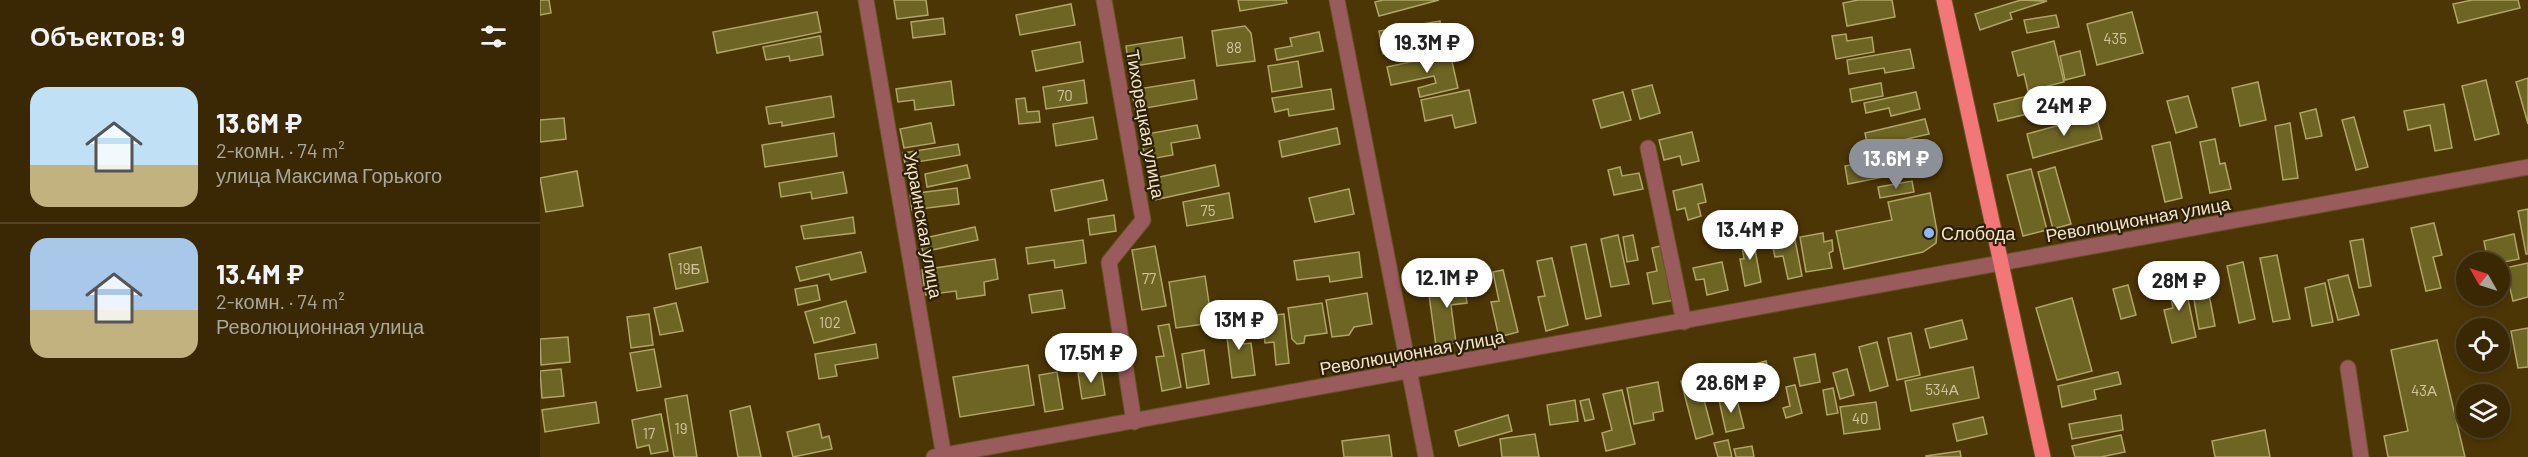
<!DOCTYPE html>
<html lang="ru">
<meta charset="utf-8">
<style>
:root{--surface:#3a2804;--page:#41300e;--text:#f1f3f6;--muted:#aba69a;--line:#544426;--accent:#8c9099}
body{margin:0;font-family:Barlow,sans-serif;background:var(--page);color:var(--text);height:100vh;display:flex;flex-direction:column;font-size:22px;white-space:nowrap}
*{box-sizing:border-box;margin:0}
p{font-size:20px;color:var(--muted)}
.icon{flex:none;width:33px;height:33px;fill:none;stroke:currentColor;stroke-width:2;stroke-linecap:round;stroke-linejoin:round}
.map{position:relative;flex:1;overflow:hidden}
.drawer{display:flex;flex-direction:column;background:var(--surface);width:540px}
.drawer>*{flex:none}
.needle{width:39px;rotate:309deg}
.buttons{position:absolute;left:1916px;top:252px;display:grid;gap:12px}
.buttons a{display:grid;place-items:center;width:54px;height:54px;border-radius:50%;background:var(--surface);box-shadow:0 3px 9px #0003,0 0 0 2px var(--line);font-size:30px}
.price{position:absolute;translate:-50% -51px;padding:0 14px;border-radius:21px;background:#fff;color:#222;font-size:20px;line-height:39px;filter:drop-shadow(0 2px 3px #0008)}
.price::after{content:'';position:absolute;left:50%;top:36px;width:18px;height:14px;margin-left:-9px;background:inherit;clip-path:polygon(0 0,100% 0,50% 100%)}
.price.selected{background:var(--accent);color:#fff}
ul{padding:0;list-style:none}
li{display:flex;align-items:center;gap:18px;height:150px;padding:0 30px}
li+li{border-top:2px solid var(--line)}
li span{display:grid;place-items:center;flex:none;width:168px;height:120px;border-radius:18px;color:#555}
li>.icon{margin-inline-start:auto}
span .icon{width:72px;height:72px;fill:#fffc;stroke-width:1}
li b{font-size:26px}
h2{display:flex;justify-content:space-between;align-items:center;height:72px;padding:0 30px;font-size:26px}
main{display:flex;flex:1;min-height:0}
.map>svg:first-child{display:block}
.building{fill:#6e6524;stroke:#afa565;stroke-width:1.5}
.lines{fill:none;stroke-linecap:round;stroke-linejoin:round}
.minor-casing{stroke:#685225;stroke-width:17}
.major-casing{stroke:#685225;stroke-width:17}
.minor{stroke:#995b5b;stroke-width:15}
.major{stroke:#f37678;stroke-width:15}
.poi-dot{fill:#90b8fd;stroke:#2c1f07;stroke-width:2}
.labels{text-anchor:middle;dominant-baseline:central;stroke-width:4.5;stroke-linejoin:round;paint-order:stroke}
.number-label{font-size:15px;fill:#d3c49e}
.street-label{font-size:18px;fill:#f5e4c7;stroke:#2c1f07}
.poi-label{font-size:18px;fill:#f5e4c7;stroke:#2c1f07;text-anchor:start}
</style>
<main>
<section class="drawer">
<h2>Объектов: 9<svg class="icon" aria-label="filters" viewBox="0 0 24 24"><path d="M4 7h16M4 17h16"/><circle cx="9" cy="7" r="2"/><circle cx="15" cy="17" r="2"/></svg></h2>
<ul>
<li><span style="background:linear-gradient(#bfe0f5 65%,#c2b280 0)"><svg class="icon" aria-label="home" viewBox="0 0 24 24"><path d="M3 11l9-7 9 7M6 9v11h12V9"/></svg></span><div><b>13.6M ₽</b><p>2-комн. · 74 m²</p><p>улица Максима Горького</p></div></li>
<li><span style="background:linear-gradient(#a9c7e8 60%,#c2b280 0)"><svg class="icon" aria-label="home" viewBox="0 0 24 24"><path d="M3 11l9-7 9 7M6 9v11h12V9"/></svg></span><div><b>13.4M ₽</b><p>2-комн. · 74 m²</p><p>Революционная улица</p></div></li>
</ul>
</section>
<div class="map">
<svg width="1988" height="457" viewBox="0 0 1988 457">
<rect width="100%" height="100%" fill="#4d3606"/>
<g class="building">
<path d="M0,0H9L11,13L0,15Z"/>
<path d="M354,0H386L388,15L357,19Z"/>
<path d="M698,0H746L747,3L700,11Z"/>
<path d="M843,0H899L839,16L835,2Z"/>
<path d="M1318,0H1352L1355,17L1307,26L1303,3Z"/>
<path d="M1481,0L1507,1L1470,13L1472,19L1440,30L1435,14Z"/>
<path d="M1932,0H1978L1980,8L1918,23L1913,4Z"/>
<path d="M531,4L535,25L480,35L476,15Z"/>
<path d="M277,12L281,32L177,53L173,32Z"/>
<path d="M1592,12L1603,53L1557,65L1547,24Z"/>
<path d="M1516,15L1519,27L1487,33L1484,20Z"/>
<path d="M403,18L405,34L373,38L371,22Z"/>
<path d="M900,21L903,38L880,42L881,48L843,54L839,31Z"/>
<path d="M705,26L711,33L715,61L677,66L672,31Z"/>
<path d="M779,32L783,51L737,60L735,49L752,46L750,38Z"/>
<path d="M1306,34L1307,41L1332,37L1334,52L1296,59L1292,36Z"/>
<path d="M280,36L283,55L250,61L249,56L226,60L223,47Z"/>
<path d="M642,37L645,58L589,67L586,46Z"/>
<path d="M1514,41L1524,82L1488,91L1484,74L1478,76L1472,52Z"/>
<path d="M540,42L543,62L496,71L492,51Z"/>
<path d="M1370,49L1374,68L1345,73L1344,68L1309,74L1307,60Z"/>
<path d="M1540,51L1545,75L1525,80L1520,56Z"/>
<path d="M910,53L918,88L880,97L878,88L896,83L894,76L851,85L847,67Z"/>
<path d="M758,61L762,87L732,92L728,66Z"/>
<path d="M1988,78V124L1976,82Z"/>
<path d="M544,80L547,103L506,109L503,87Z"/>
<path d="M654,80L657,99L595,110L592,90Z"/>
<path d="M1946,80L1959,134L1935,140L1922,86Z"/>
<path d="M411,81L414,105L375,110L374,100L358,102L356,89Z"/>
<path d="M1718,82L1726,120L1700,126L1692,88Z"/>
<path d="M1341,83L1343,96L1312,102L1310,89Z"/>
<path d="M1112,85L1120,113L1100,119L1092,90Z"/>
<path d="M791,89L794,109L749,116L748,109L735,112L732,98Z"/>
<path d="M929,90L936,123L915,128L912,115L885,121L881,100Z"/>
<path d="M1083,92L1091,120L1061,128L1053,100Z"/>
<path d="M1376,92L1380,109L1351,116L1349,108L1326,113L1324,103Z"/>
<path d="M1504,92L1508,109L1458,121L1454,104Z"/>
<path d="M291,96L294,117L242,126V122L229,124L226,107Z"/>
<path d="M1648,96L1657,127L1636,133L1627,101Z"/>
<path d="M485,98L487,112L499,111L500,122L479,124L476,99Z"/>
<path d="M1904,104L1912,148L1895,151L1890,125L1868,130L1864,111Z"/>
<path d="M1776,109L1782,136L1766,139L1760,113Z"/>
<path d="M1556,115L1562,139L1493,158L1487,134Z"/>
<path d="M553,117L557,139L516,146L513,124Z"/>
<path d="M1814,117L1828,167L1816,170L1802,120Z"/>
<path d="M24,118L26,139L0,142V120Z"/>
<path d="M1385,119L1389,134L1328,148L1325,133Z"/>
<path d="M391,123L395,143L364,148L360,129Z"/>
<path d="M1750,123L1758,178L1743,180L1735,126Z"/>
<path d="M657,125L660,138L631,143L633,155L605,160L601,135Z"/>
<path d="M797,128L800,144L742,157L739,141Z"/>
<path d="M1152,132L1159,161L1142,165L1140,156L1124,160L1119,140Z"/>
<path d="M294,133L297,156L225,167L222,145Z"/>
<path d="M1675,139L1680,164L1685,163L1691,189L1670,193L1660,142Z"/>
<path d="M1630,142L1642,198L1625,202L1612,146Z"/>
<path d="M418,144L420,155L365,164L363,153Z"/>
<path d="M1389,149L1393,167L1308,184L1305,166Z"/>
<path d="M427,165L430,178L387,187L385,174Z"/>
<path d="M675,165L679,186L614,200L610,179Z"/>
<path d="M1080,167L1082,176L1099,173L1103,189L1074,195L1068,170Z"/>
<path d="M1515,167L1531,224L1513,229L1498,172Z"/>
<path d="M1491,169L1507,230L1483,236L1467,175Z"/>
<path d="M37,171L43,206L6,212L0,178Z"/>
<path d="M303,172L307,193L272,199L271,192L241,197L239,183Z"/>
<path d="M563,180L567,200L515,211L511,190Z"/>
<path d="M1372,181L1374,192L1340,198L1338,187Z"/>
<path d="M1162,184L1166,202L1158,204L1161,216L1148,220L1145,208L1137,210L1133,191Z"/>
<path d="M417,188L419,204L372,210L370,194Z"/>
<path d="M809,189L814,214L775,222L769,198Z"/>
<path d="M689,193L693,218L647,226L643,202Z"/>
<path d="M1390,193L1397,231L1396,243L1383,252L1304,269L1296,231L1352,220L1348,202Z"/>
<path d="M1988,209V254H1986L1978,211Z"/>
<path d="M574,215L576,231L550,235L548,219Z"/>
<path d="M313,217L315,233L264,239L261,226Z"/>
<path d="M1894,223L1902,255L1893,257L1901,288L1886,291L1871,228Z"/>
<path d="M1252,224L1262,276L1248,279L1243,256L1235,257L1229,229Z"/>
<path d="M435,227L438,240L383,252L380,239Z"/>
<path d="M1212,233L1221,282L1205,286L1200,259H1204L1200,235Z"/>
<path d="M1283,233L1284,242L1292,240L1293,251L1289,253L1292,268L1266,272L1260,237Z"/>
<path d="M1974,234L1979,259L1959,263L1948,262L1944,241Z"/>
<path d="M1078,235L1089,284L1071,287L1061,239Z"/>
<path d="M1093,235L1098,260L1087,262L1083,237Z"/>
<path d="M1823,239L1831,286L1819,288L1810,241Z"/>
<path d="M543,240L546,263L515,268L514,260L488,264L486,248Z"/>
<path d="M1046,244L1061,316L1046,319L1031,247Z"/>
<path d="M1124,245L1135,300L1113,304L1107,273L1117,271L1112,248Z"/>
<path d="M615,246L626,306L602,310L592,250Z"/>
<path d="M161,247L168,282L136,289L129,254Z"/>
<path d="M321,252L326,272L291,280L289,274L260,281L256,267Z"/>
<path d="M819,252L822,277L790,282L789,276L757,280L754,261Z"/>
<path d="M1737,255L1750,319L1733,322L1720,258Z"/>
<path d="M1012,258L1028,325L1006,331L998,297L1005,296L997,261Z"/>
<path d="M455,259L458,279L444,282L445,295L417,299L416,291L385,295L382,270Z"/>
<path d="M1182,262L1188,290L1167,295L1164,279L1156,280L1153,268Z"/>
<path d="M1703,262L1715,319L1699,323L1687,266Z"/>
<path d="M1988,263V297L1973,301L1965,268Z"/>
<path d="M922,269L927,303L911,305L916,343L896,346L889,295L913,291L910,271Z"/>
<path d="M963,270L978,332L959,337L951,302L959,301L953,272Z"/>
<path d="M1665,273L1675,326L1659,329L1650,276Z"/>
<path d="M1808,275L1819,315L1798,320L1788,280Z"/>
<path d="M665,276L672,323L636,328L629,282Z"/>
<path d="M1643,276L1656,337L1632,343L1624,310L1633,308L1627,280Z"/>
<path d="M1785,283L1793,322L1772,326L1765,288Z"/>
<path d="M277,285L280,300L258,305L255,289Z"/>
<path d="M1588,285L1596,315L1581,319L1573,289Z"/>
<path d="M522,290L525,308L492,313L489,295Z"/>
<path d="M827,293L832,324L814,327L809,335L792,337L786,300Z"/>
<path d="M1532,298L1552,371L1517,380L1496,308Z"/>
<path d="M306,301L315,333L274,343L265,312Z"/>
<path d="M136,303L143,331L120,335L114,308Z"/>
<path d="M782,303L787,333L765,336L764,343L757,344L752,339L748,308Z"/>
<path d="M109,314L113,345L91,348L87,317Z"/>
<path d="M744,314L749,363L736,365L734,342L725,343L722,316Z"/>
<path d="M700,319L703,344L711,343L715,375L692,378L685,321Z"/>
<path d="M1422,320L1427,339L1390,348L1385,329Z"/>
<path d="M629,324L641,387L622,391L616,357L624,356L618,326Z"/>
<path d="M1988,328V367L1978,368L1971,331Z"/>
<path d="M1371,333L1380,375L1357,380L1348,338Z"/>
<path d="M559,336L561,351L533,355L531,339Z"/>
<path d="M28,337L30,362L1,365L0,339Z"/>
<path d="M1897,340L1925,457H1848L1844,436L1868,431L1851,350Z"/>
<path d="M1337,342L1348,386L1330,391L1319,347Z"/>
<path d="M336,344L338,358L295,365L297,376L279,379L275,354Z"/>
<path d="M114,349L121,387L97,391L90,353Z"/>
<path d="M664,350L669,384L647,388L642,354Z"/>
<path d="M1275,354L1280,382L1260,386L1254,358Z"/>
<path d="M1226,361L1234,396L1216,400L1207,366Z"/>
<path d="M488,365L494,405L420,417L413,377Z"/>
<path d="M1433,367L1439,398L1371,411L1365,381Z"/>
<path d="M21,369L24,396L2,398L0,371Z"/>
<path d="M1307,369L1314,395L1300,399L1293,373Z"/>
<path d="M561,370L565,395L542,399L538,373Z"/>
<path d="M517,372L523,409L505,412L499,375Z"/>
<path d="M1578,372L1581,384L1554,390L1556,399L1522,407L1518,386Z"/>
<path d="M1158,377L1173,434L1156,439L1141,381Z"/>
<path d="M1118,382L1123,411L1113,413L1114,420L1094,424L1087,388Z"/>
<path d="M1255,385L1262,413L1246,418L1243,408L1250,406L1246,387Z"/>
<path d="M1293,388L1298,413L1287,415L1283,390Z"/>
<path d="M1082,390L1095,444L1066,451L1062,433L1072,430L1063,394Z"/>
<path d="M147,395L157,457H134L125,399Z"/>
<path d="M1196,396L1204,428L1186,432L1179,400Z"/>
<path d="M1049,399L1054,419L1045,421L1040,401Z"/>
<path d="M1035,400L1038,421L1010,425L1007,405Z"/>
<path d="M56,402L59,423L5,432L2,410Z"/>
<path d="M1336,402L1340,429L1304,434L1300,407Z"/>
<path d="M210,406L221,457H198L190,411Z"/>
<path d="M121,414L128,451L111,454L109,445L97,448L92,420Z"/>
<path d="M968,415L972,431L919,446L915,431Z"/>
<path d="M1581,415L1583,430L1532,439L1529,424Z"/>
<path d="M1443,417L1447,434L1417,441L1413,424Z"/>
<path d="M279,424L282,438L289,436L292,449L253,457L247,432Z"/>
<path d="M1725,430L1730,457H1675L1672,441Z"/>
<path d="M995,434L999,457H962L960,439Z"/>
<path d="M849,435L852,457H804L802,441Z"/>
<path d="M1581,435L1585,452L1561,457H1535L1532,446Z"/>
<path d="M1188,440L1192,457H1178L1174,443Z"/>
<path d="M1212,446L1214,457H1196L1194,449Z"/>
<path d="M1420,451L1421,457H1386V456Z"/>
</g>
<g class="lines">
<g class="minor-casing">
<g id="minor">
<path d="M326,0L404,457"/>
<path d="M564,0L603,220L569,262L594,422"/>
<path d="M797,0L886,457"/>
<path d="M1108,148L1144,322"/>
<path d="M1808,368L1821,457"/>
<path d="M394,457L1988,167"/>
</g>
</g>
<g class="major-casing">
<path id="major" d="M1404,0L1503,457"/>
</g>
<use href="#minor" class="minor"/>
<use href="#major" class="major"/>
</g>
<circle class="poi-dot" cx="1389" cy="233" r="6"/>
<g class="labels">
<g class="number-label">
<text x="1575" y="38">435</text>
<text x="694" y="47">88</text>
<text x="525" y="95">70</text>
<text x="668" y="210">75</text>
<text x="149" y="268">19Б</text>
<text x="609" y="278">77</text>
<text x="290" y="322">102</text>
<text x="1402" y="389">534А</text>
<text x="1884" y="390">43А</text>
<text x="1320" y="418">40</text>
<text x="141" y="428">19</text>
<text x="109" y="433">17</text>
</g>
<g class="street-label">
<text transform="translate(606 124) rotate(80)">Тихорецкая улица</text>
<text transform="translate(1598 219) rotate(-10)">Революционная улица</text>
<text transform="translate(384 225) rotate(80)">Украинская улица</text>
<text transform="translate(872 352) rotate(-10)">Революционная улица</text>
</g>
<g class="poi-label">
<text x="1401" y="233">Слобода</text>
</g>
</g>
</svg>
<div class="buttons">
<a><svg class="needle" viewBox="-14 -14 28 28"><path d="M0-13l5 13h-10z" fill="#e53935"/><path d="M0 13l5-13h-10z" fill="#aba69a"/></svg></a>
<a><svg class="icon" aria-label="locate" viewBox="0 0 24 24"><circle cx="12" cy="12" r="6"/><path d="M12 2v4M12 18v4M2 12h4M18 12h4"/></svg></a>
<a><svg class="icon" aria-label="layers" viewBox="0 0 24 24"><path d="M12 4l9 5-9 5-9-5zM3 14l9 5 9-5"/></svg></a>
</div>
<b class="price" style="left:887px;top:74px">19.3M ₽</b>
<b class="price" style="left:1524px;top:137px">24M ₽</b>
<b class="price selected" style="left:1356px;top:190px">13.6M ₽</b>
<b class="price" style="left:1210px;top:261px">13.4M ₽</b>
<b class="price" style="left:907px;top:309px">12.1M ₽</b>
<b class="price" style="left:1639px;top:312px">28M ₽</b>
<b class="price" style="left:699px;top:351px">13M ₽</b>
<b class="price" style="left:551px;top:384px">17.5M ₽</b>
<b class="price" style="left:1191px;top:414px">28.6M ₽</b>
</div>
</main>
